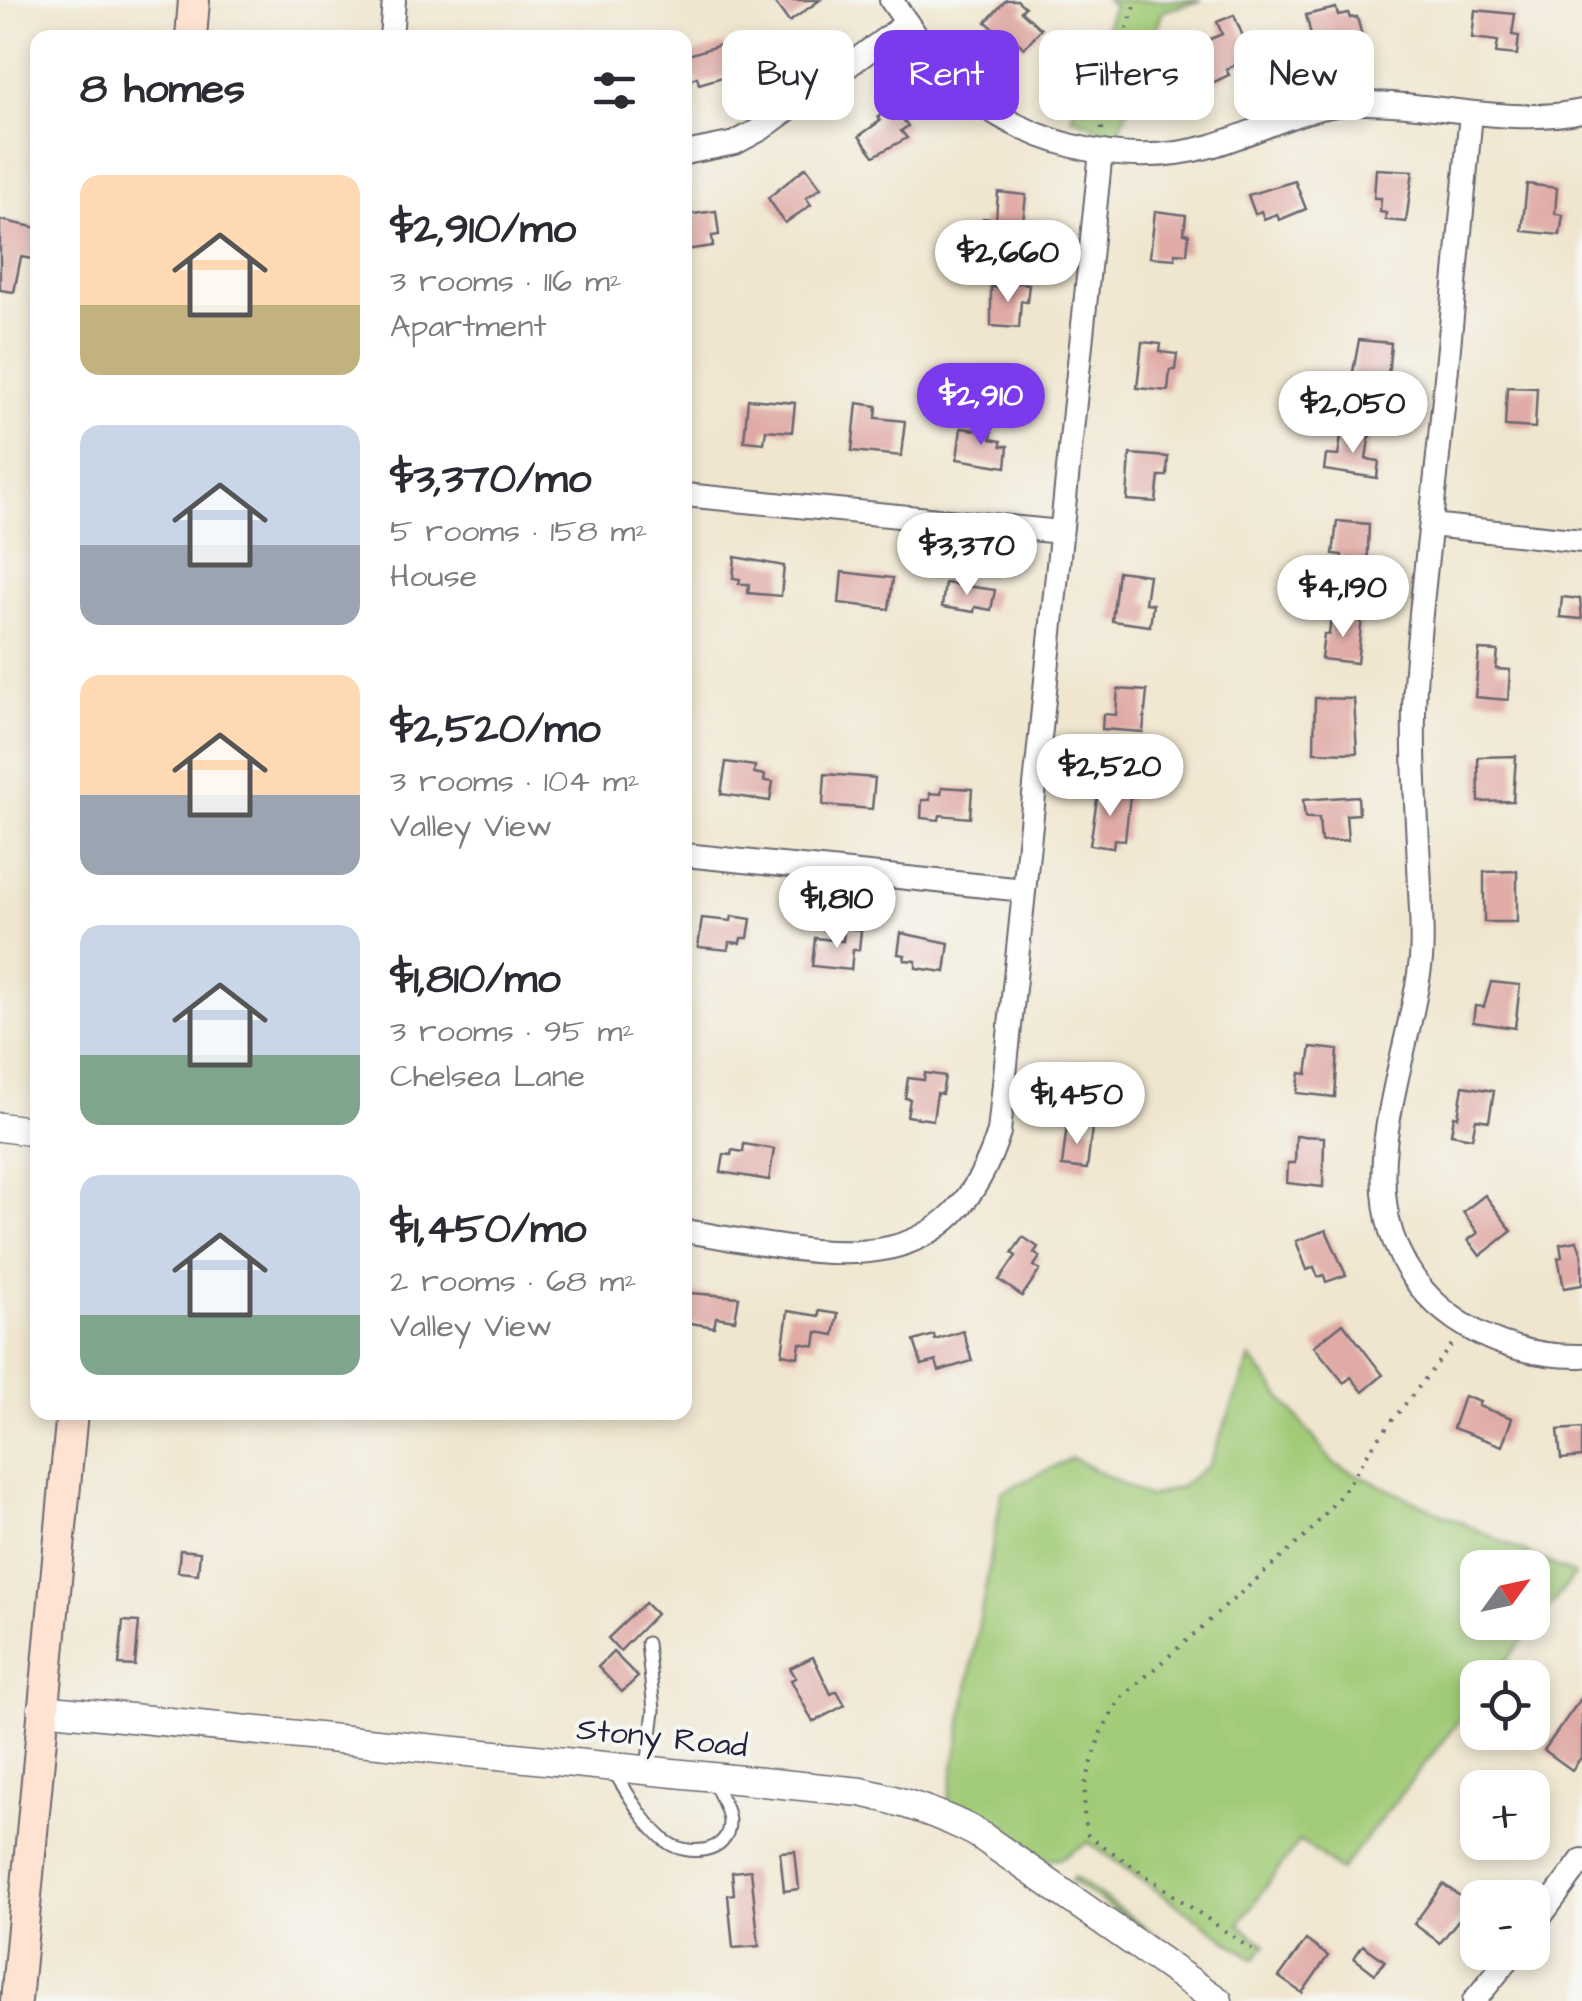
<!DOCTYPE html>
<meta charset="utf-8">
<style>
:root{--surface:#fff;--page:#f2f2f3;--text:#2b2b33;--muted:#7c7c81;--accent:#7c3aed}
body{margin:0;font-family:"Architects Daughter",sans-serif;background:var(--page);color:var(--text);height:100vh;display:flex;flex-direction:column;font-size:38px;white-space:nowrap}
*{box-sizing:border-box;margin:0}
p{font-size:32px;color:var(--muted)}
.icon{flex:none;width:55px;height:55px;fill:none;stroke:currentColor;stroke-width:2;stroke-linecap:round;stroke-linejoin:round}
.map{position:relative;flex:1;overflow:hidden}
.drawer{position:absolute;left:30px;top:30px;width:662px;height:1390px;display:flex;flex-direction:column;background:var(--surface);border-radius:20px;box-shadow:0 5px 15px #0003}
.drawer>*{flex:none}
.guide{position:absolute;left:722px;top:30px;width:708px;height:90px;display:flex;gap:20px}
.needle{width:65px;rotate:57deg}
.controls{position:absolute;left:1460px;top:1550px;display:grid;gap:20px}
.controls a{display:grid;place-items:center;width:90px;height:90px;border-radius:20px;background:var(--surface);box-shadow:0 5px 15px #0003;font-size:50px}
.price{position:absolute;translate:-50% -85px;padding:0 22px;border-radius:35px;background:#fff;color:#222;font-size:32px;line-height:65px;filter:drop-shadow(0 2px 5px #0008)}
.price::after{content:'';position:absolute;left:50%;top:60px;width:30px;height:22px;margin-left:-15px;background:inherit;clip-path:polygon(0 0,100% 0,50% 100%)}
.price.current{background:var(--accent);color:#fff}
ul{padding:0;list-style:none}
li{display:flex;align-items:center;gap:30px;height:250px;padding:0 50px}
li span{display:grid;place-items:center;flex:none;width:280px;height:200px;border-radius:20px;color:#555}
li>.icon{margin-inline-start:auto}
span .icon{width:120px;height:120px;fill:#fffc;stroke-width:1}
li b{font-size:42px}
h2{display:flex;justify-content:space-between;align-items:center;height:120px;padding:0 50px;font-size:42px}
.tag{padding:0 35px;border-radius:20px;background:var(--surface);box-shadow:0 5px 15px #0003;font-size:35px;line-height:90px}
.tag.current{background:var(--accent);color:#fff}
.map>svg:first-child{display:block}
.green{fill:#a1cb77;stroke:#627659;stroke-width:2.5;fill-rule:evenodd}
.building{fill:#e0aaa6}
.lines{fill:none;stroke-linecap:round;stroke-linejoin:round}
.service-casing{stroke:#6a676f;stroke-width:15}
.minor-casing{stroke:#6a676f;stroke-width:26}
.tertiary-casing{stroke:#6a676f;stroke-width:31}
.secondary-casing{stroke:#6a676f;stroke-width:34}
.path{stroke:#6a676f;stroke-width:4;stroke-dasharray:2.5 8;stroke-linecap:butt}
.service{stroke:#fff;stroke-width:11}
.minor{stroke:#fff;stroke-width:22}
.tertiary{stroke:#fff;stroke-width:28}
.secondary{stroke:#fee3d2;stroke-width:30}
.labels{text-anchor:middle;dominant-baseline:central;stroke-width:8;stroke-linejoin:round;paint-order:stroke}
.street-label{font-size:32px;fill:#22223b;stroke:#f6f6f2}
</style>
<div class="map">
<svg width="1582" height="2001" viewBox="0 0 1582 2001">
<rect width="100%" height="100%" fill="#f6f6f2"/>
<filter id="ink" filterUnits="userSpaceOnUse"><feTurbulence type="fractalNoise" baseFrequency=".01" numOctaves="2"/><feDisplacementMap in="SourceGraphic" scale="20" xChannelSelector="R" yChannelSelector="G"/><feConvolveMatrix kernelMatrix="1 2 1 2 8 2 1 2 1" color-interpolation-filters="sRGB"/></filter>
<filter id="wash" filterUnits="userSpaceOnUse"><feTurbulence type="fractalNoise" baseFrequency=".0048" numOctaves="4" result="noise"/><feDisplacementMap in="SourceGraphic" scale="40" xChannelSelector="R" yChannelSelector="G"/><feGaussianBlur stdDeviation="2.25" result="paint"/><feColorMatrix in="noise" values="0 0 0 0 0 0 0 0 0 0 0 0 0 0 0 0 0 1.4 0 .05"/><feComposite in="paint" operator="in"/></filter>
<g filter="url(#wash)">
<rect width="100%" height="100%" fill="#f0e6cf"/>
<g class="green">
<path d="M1106,0H1202L1163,11L1118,135L1071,117L1114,6Z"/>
<path d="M1251,1358L1334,1464L1575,1575L1493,1677L1478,1678L1477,1698L1340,1871L1300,1840L1239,1924L1266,1945L1254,1959L1088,1842L1061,1858L1042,1860L992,1825L948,1802L1002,1492L1072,1458L1148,1497L1179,1487L1209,1465ZM1478,1568H1532V1622H1478Z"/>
<path d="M1074,1877L1207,1971L1208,1974L1071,1881Z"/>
</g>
<g id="blocks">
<g class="building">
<path d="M773,0H820L789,22Z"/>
<path d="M1006,0H1017L1025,7L1021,11L1041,29L1024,48L1004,30L1000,34L986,22Z"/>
<path d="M1336,8L1338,15L1348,13L1350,18L1357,17L1362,36L1314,47L1306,15Z"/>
<path d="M1475,10L1515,14L1512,35L1519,36L1517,55L1496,53L1498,41L1472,38Z"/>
<path d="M1234,15L1252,58L1226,69L1229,75L1212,83L1203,62L1209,60L1201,43L1222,34L1217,22Z"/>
<path d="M723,44L733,74L699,84L697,77L689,80L685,56Z"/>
<path d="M893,106L908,126L901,131L907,138L874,156L859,136L880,121L878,117Z"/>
<path d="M806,167L821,188L806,198L811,205L785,223L768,198Z"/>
<path d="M1376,169L1413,171L1406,222L1385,220L1386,213L1380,212L1381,198H1374Z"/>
<path d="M1295,181L1306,209L1279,220L1277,214L1264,219L1261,211L1255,214L1248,195Z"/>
<path d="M1527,184L1557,188L1555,214L1563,215L1560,235L1522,231Z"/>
<path d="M998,192L1026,195L1023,222L1036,223L1034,242L981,233L983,218L996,219Z"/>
<path d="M716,211L719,235L712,236L713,246L685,250V215Z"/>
<path d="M1155,211L1186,215L1184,233L1189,234L1187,254L1175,253V259L1150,257Z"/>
<path d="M0,220L38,228V260L21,257L14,292L0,290Z"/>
<path d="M1011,282L1029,284L1027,302L1021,301L1019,328L991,326V287L1011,289Z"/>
<path d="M1359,340L1391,343L1387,389L1361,387V378L1352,377Z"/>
<path d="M1142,342L1161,344L1160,352L1177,354L1175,370H1170L1168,391L1137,388Z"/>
<path d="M1507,387L1537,388L1535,428L1505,426Z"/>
<path d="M748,399L795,403L792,432L766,430L764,443L744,441Z"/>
<path d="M857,403L877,406L876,418L905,421L901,456L852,451Z"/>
<path d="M961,428L992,432L991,439L1001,441V446H1008L1006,467L957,459Z"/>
<path d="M1342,429L1370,433L1366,459L1379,461L1377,478L1324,470L1326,455L1338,456Z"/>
<path d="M1130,454L1168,457L1167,476H1159L1156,502L1127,500Z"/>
<path d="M1337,521L1369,524L1367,574L1347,572L1348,564H1342V555L1333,554Z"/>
<path d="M735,557L784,566L781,596L748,593L749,584H739L740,579L733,578Z"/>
<path d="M1118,571L1149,575L1145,603L1153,604L1150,626L1112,621Z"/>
<path d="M842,572L893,578L889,609L839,603Z"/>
<path d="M945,583L995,590L991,610L975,607L974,612L942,607Z"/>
<path d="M1562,597L1580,599L1582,619L1560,617Z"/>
<path d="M1331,615L1362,618L1357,663L1321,659L1324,634L1329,635Z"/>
<path d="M1479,650L1498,651L1496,669L1510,670L1508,700L1475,697Z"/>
<path d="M1118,689L1147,691L1143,732L1102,729L1103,714L1116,715Z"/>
<path d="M1315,698L1354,699L1357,753L1314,752Z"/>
<path d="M1516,756L1513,801L1479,802L1478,757Z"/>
<path d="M726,762L755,766L754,773L765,775L764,781L773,782L770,801L721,794Z"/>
<path d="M825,774L875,778L872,809L823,805Z"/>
<path d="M942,787L972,789L970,818L940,815L939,820L921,818L922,800H930V793L941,794Z"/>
<path d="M1098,792L1130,796L1125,840L1114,839L1113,848L1090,845Z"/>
<path d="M1358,796L1359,814L1346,815L1348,840L1321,842L1319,818H1305L1303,800Z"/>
<path d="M1517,871V922H1484V872Z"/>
<path d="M732,916L751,919L748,938H741L740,943L729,942L728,950L698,947L702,918L731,921Z"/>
<path d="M844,928L861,930L859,950H853L851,970L812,966L815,938L843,941Z"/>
<path d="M901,933L949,943L945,972L916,968V961L904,960L905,955L898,954Z"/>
<path d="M1491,982L1520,985L1515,1028L1473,1022L1475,1006L1484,1007Z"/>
<path d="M1311,1047L1338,1050L1335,1097L1297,1093L1300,1073L1307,1074Z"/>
<path d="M925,1073L945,1076L942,1094L937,1093L933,1120L907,1116L910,1099L905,1098L908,1078L924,1080Z"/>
<path d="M1463,1086L1494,1091L1489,1121L1476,1119L1472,1138L1451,1134L1454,1116L1458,1117Z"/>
<path d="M1067,1125L1092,1128L1087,1169L1062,1166Z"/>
<path d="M1296,1136L1324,1137L1323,1187L1287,1183L1288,1163H1295Z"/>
<path d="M744,1144L774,1149L769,1180L721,1172L724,1154L731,1155L732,1150L743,1152Z"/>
<path d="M1485,1195L1512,1231L1480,1256L1468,1240L1478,1233L1463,1212Z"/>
<path d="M1326,1230L1346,1275L1326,1282L1324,1275L1318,1277L1314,1267L1307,1270L1296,1241Z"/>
<path d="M1023,1237L1038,1247L1034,1253L1040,1257L1034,1266L1040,1270L1022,1296L999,1280L1016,1256L1012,1253Z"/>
<path d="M1577,1241L1582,1255V1285L1564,1288L1558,1258L1562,1257L1560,1244Z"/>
<path d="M690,1293L739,1297L735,1320L716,1317L714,1327L685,1322Z"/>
<path d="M788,1311L819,1316V1311L838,1314L834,1335L817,1332L815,1346L800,1343L798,1357L782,1354Z"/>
<path d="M1343,1323L1383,1375L1363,1392L1351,1377L1344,1383L1314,1346Z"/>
<path d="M963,1331L972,1361L939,1371L936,1361L922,1365L914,1341L934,1335L935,1340Z"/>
<path d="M1464,1396L1480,1402L1478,1406L1512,1418L1502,1446L1453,1428Z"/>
<path d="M1582,1428V1457L1561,1459L1558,1430Z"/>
<path d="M180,1550L200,1552L198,1574L178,1572Z"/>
<path d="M645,1603L656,1614L620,1651L608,1638Z"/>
<path d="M123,1621L139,1622L135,1666L119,1665Z"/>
<path d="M613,1652L638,1677L622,1692L598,1667Z"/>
<path d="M813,1657L831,1694L837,1691L845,1705L813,1722L791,1680L796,1678L790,1668Z"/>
<path d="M1582,1697V1756L1572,1770L1544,1750Z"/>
<path d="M795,1851L799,1889L784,1891L780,1852Z"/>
<path d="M751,1870L759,1946L733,1948L728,1895L734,1894L732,1872Z"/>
<path d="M1443,1884L1471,1904L1440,1943L1414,1924Z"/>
<path d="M1306,1940L1328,1956L1302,1993L1279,1977Z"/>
<path d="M1363,1945L1385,1961L1375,1974L1354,1958Z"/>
</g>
</g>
</g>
<g filter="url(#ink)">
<use href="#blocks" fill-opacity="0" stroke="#6a676f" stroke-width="2.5"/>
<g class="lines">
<g class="service-casing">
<g id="service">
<path d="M647,1768L654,1710L647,1643"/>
<path d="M614,1772C629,1795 645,1825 667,1842C686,1856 729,1855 729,1822C729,1809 717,1791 712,1778"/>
</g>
</g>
<g class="minor-casing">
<g id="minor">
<path d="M891,0C910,27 928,54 951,78C1016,143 1122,171 1211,146C1259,132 1305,105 1356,103C1431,101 1507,127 1582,111"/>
<path d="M391,38L394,0"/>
<path d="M1471,113C1460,233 1449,354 1436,475C1429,545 1419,615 1415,686C1411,753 1418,823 1420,890C1421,913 1423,936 1421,959C1412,1046 1364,1149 1392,1235C1420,1317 1500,1357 1582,1356"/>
<path d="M685,153L735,143L761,129L907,23"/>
<path d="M685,495L1061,532"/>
<path d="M1431,525L1582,541"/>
<path d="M685,855L1024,890"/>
<path d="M685,1231C815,1251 947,1297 999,1132L1101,152"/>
<path d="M1532,1928L1582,1860"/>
<path d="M1474,2001L1514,1952"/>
</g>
</g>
<g class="tertiary-casing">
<g id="tertiary">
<path d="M0,1127L38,1132"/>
<path d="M42,1709L861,1792C902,1801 939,1813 977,1833L1218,2001"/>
</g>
</g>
<g class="secondary-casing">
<g id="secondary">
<path d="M191,38L194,0"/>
<path d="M16,2001L72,1412"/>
</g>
</g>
<g class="path">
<path d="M1102,130L1103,98L1137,0"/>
<path d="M1252,1950L1088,1835L1084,1817L1085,1785L1101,1732L1120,1699L1308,1534L1344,1491L1374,1444L1454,1342"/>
</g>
<use href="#service" class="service"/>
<use href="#minor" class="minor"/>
<use href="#tertiary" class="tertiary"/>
<use href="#secondary" class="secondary"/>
</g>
</g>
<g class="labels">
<g class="street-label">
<text transform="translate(662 1738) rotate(6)">Stony Road</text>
</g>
</g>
</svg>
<div class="controls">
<a><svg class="needle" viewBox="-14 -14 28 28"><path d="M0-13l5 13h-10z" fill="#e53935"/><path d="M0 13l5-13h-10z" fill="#7c7c81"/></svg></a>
<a><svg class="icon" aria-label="locate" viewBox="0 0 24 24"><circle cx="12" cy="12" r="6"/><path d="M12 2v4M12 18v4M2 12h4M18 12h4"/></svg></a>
<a>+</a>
<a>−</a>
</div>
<b class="price" style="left:1008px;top:305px">$2,660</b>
<b class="price current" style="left:981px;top:448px">$2,910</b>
<b class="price" style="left:1353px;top:456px">$2,050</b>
<b class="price" style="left:967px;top:598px">$3,370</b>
<b class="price" style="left:1343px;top:640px">$4,190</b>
<b class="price" style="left:1110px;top:819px">$2,520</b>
<b class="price" style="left:837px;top:951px">$1,810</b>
<b class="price" style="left:1077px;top:1147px">$1,450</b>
<div class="guide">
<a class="tag">Buy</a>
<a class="tag current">Rent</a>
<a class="tag">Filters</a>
<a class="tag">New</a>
</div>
<section class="drawer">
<h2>8 homes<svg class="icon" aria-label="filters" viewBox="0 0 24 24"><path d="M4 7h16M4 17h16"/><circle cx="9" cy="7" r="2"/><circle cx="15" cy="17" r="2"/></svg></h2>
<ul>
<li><span style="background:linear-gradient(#ffd9b3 65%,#c2b280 0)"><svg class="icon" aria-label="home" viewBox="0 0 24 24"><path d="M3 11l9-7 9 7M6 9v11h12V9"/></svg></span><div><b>$2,910/mo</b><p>3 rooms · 116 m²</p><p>Apartment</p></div></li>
<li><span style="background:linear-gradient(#c9d6e8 60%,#9aa5b1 0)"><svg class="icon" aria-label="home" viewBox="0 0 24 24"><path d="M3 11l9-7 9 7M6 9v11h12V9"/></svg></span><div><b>$3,370/mo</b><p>5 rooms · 158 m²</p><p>House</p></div></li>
<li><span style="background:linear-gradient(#ffd9b3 60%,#9aa5b1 0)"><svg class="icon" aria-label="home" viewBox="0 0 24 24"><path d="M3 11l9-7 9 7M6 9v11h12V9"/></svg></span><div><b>$2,520/mo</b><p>3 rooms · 104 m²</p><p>Valley View</p></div></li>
<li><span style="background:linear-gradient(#c9d6e8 65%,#7fa58c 0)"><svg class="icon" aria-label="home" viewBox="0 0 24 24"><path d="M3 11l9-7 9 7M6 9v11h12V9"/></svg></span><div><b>$1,810/mo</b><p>3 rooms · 95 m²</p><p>Chelsea Lane</p></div></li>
<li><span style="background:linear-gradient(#c9d6e8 70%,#7fa58c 0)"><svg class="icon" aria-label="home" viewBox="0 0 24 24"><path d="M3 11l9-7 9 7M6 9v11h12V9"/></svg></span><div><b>$1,450/mo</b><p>2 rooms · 68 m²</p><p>Valley View</p></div></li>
</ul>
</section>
</div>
